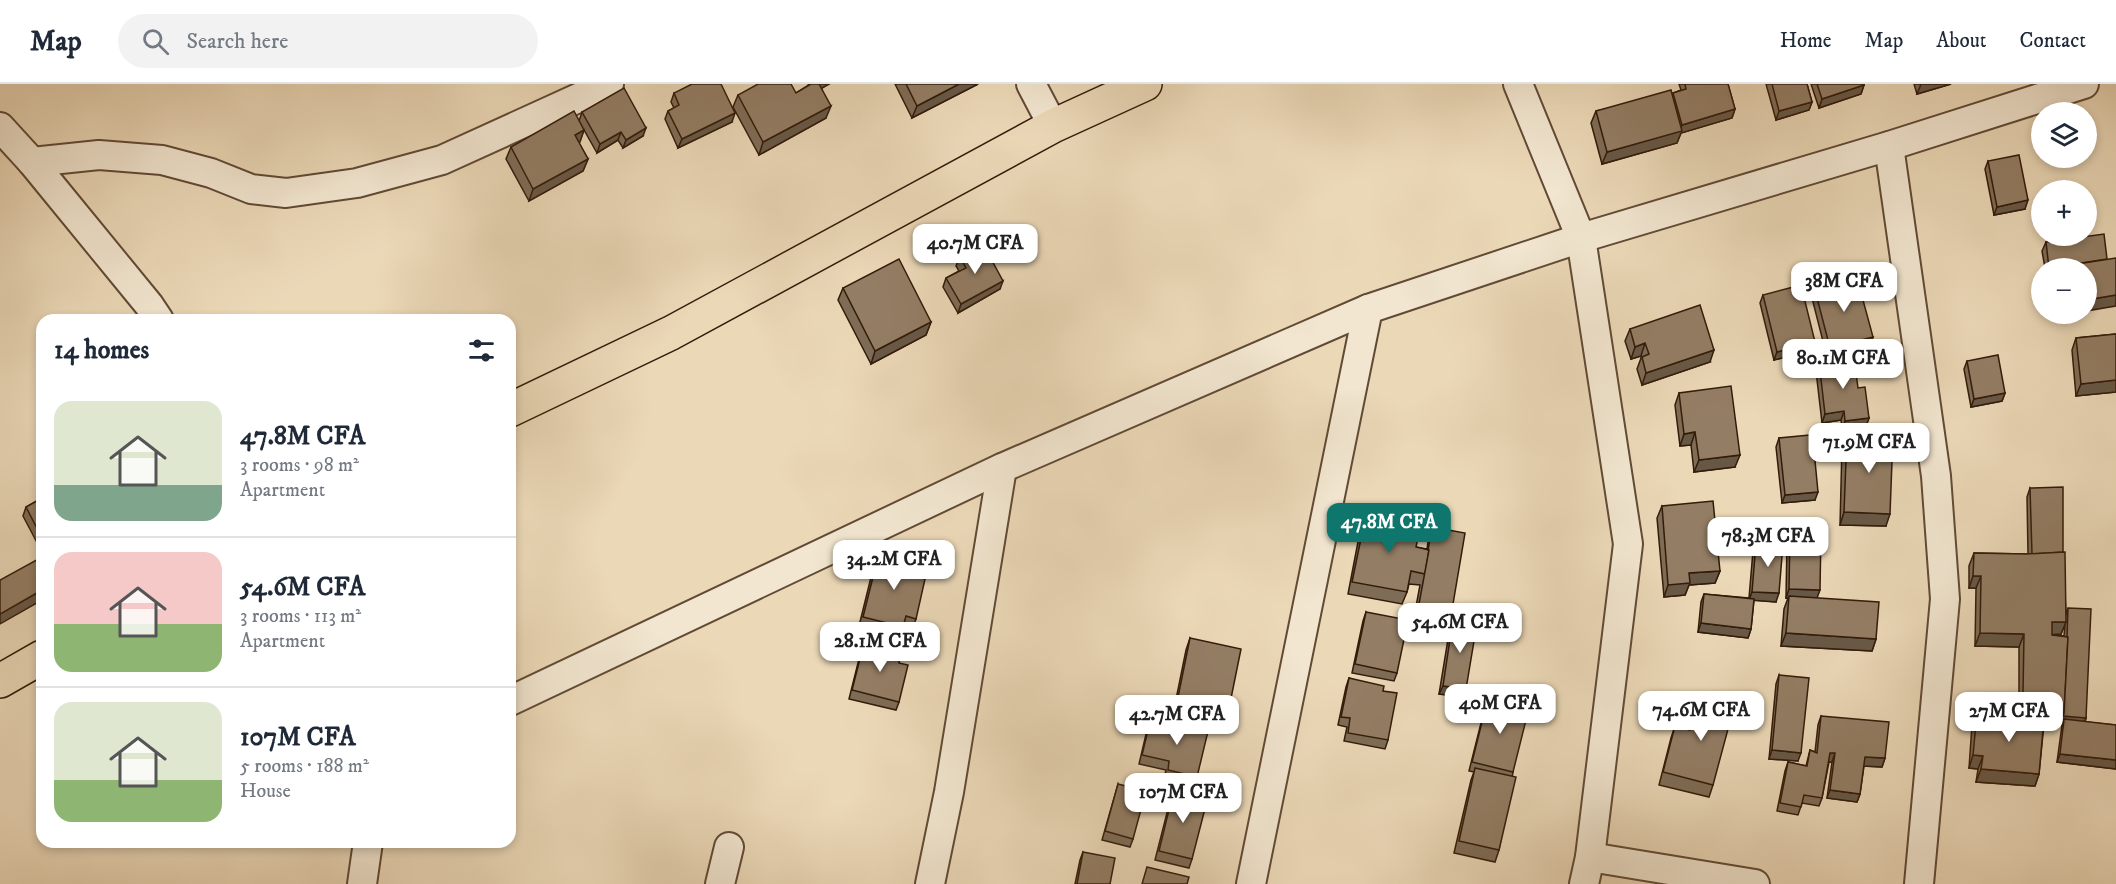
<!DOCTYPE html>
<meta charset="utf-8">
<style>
:root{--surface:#fff;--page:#f2f2f3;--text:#1f2937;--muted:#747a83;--line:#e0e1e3;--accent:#0f766e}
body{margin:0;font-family:"IM FELL DW Pica",serif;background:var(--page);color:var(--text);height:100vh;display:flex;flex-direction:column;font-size:22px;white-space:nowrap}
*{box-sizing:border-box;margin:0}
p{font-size:20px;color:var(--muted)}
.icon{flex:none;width:33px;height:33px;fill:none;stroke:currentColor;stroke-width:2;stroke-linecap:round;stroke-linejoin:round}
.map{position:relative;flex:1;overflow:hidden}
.details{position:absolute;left:36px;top:230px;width:480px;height:534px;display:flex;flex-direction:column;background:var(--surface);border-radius:18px;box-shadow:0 3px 9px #0003}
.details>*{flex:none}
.fabs{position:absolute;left:2031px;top:18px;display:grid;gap:12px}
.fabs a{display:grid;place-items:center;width:66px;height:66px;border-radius:50%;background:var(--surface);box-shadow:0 3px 9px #0003;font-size:30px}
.price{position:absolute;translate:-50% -51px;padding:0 14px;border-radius:12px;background:#fff;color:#222;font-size:20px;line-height:39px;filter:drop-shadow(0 2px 3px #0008)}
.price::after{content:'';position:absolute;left:50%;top:36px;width:18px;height:14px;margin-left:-9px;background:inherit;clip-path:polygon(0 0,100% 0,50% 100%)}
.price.selected{background:var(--accent);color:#fff}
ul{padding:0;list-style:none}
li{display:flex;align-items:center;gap:18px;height:150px;padding:0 18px}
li+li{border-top:2px solid var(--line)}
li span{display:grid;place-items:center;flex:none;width:168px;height:120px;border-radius:18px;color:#555}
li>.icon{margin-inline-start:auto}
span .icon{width:72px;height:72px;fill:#fffc;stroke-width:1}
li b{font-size:26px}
h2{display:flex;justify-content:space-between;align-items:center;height:72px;padding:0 18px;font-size:26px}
header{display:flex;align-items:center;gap:36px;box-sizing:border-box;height:84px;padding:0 30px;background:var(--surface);border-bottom:2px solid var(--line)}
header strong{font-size:28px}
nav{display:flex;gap:33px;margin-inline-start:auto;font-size:21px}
.search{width:420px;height:54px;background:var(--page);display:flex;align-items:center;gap:15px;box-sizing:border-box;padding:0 21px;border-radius:33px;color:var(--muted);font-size:22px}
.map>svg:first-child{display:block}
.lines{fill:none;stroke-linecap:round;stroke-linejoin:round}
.street-casing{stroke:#614a35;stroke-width:32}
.primary-casing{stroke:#331b0a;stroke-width:36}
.street{stroke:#f2e6d0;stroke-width:28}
.primary{stroke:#ebd8b7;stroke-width:33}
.wall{fill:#7e6c56;stroke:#331b0a;stroke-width:1.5;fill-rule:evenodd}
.shaded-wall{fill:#675846;stroke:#331b0a;stroke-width:1.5}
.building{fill:#937d64;stroke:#331b0a;stroke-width:1.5}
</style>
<header>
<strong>Map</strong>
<div class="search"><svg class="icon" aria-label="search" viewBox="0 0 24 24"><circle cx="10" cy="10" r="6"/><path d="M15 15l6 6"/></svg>Search here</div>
<nav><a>Home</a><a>Map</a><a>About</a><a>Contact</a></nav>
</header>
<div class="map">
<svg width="2116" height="800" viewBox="0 0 2116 800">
<rect width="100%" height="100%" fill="#ebd8b7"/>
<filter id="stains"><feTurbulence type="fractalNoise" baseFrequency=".00333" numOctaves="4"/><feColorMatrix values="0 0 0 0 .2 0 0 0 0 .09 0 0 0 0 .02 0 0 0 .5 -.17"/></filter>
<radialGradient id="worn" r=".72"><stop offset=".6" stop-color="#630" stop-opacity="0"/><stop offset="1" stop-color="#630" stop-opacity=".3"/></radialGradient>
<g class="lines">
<g class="street-casing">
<g id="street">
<path d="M1031,0L1053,42"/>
<path d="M1518,0L1581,154L1628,460L1590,773L1584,800"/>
<path d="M0,43L32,78L149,221L159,236"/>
<path d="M1889,62L1936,392L1945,515L1919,800"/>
<path d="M32,78L99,71L162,76L211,89L251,105L286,109L357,99L442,76L609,0"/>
<path d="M510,617L1002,384L1368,225L1581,154L1889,62L2084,0"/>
<path d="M1590,773L1755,800"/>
<path d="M362,800L368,758"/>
<path d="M720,800L729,763"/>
<path d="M930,800L949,708L1002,384"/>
<path d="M1251,800L1368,225"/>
</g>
</g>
<g class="primary-casing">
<g id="primary">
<path d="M510,326L671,249L1053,42L1145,0"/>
<path d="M0,597L42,573"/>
</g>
</g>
<use href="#street" class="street"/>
<use href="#primary" class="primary"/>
</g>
<g class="wall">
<path d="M808,0H829L822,4L826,34L759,71L733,23L738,11L796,9L809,1Z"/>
<path d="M895,0H978L912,34Z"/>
<path d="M1679,0H1728L1735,25L1732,34L1681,49L1677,59L1602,80L1591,39L1596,27L1672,11L1673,9L1681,6Z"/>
<path d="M1766,0H1807L1812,18L1809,26L1776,36Z"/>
<path d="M1811,0H1864V1L1861,10L1819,24Z"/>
<path d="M1914,0H1951L1917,10Z"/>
<path d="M674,9L732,38L678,64L665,35L668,27L674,24L671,18Z"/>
<path d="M582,28L643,52L623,64L618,56L597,69L584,46L579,59L588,75L583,87L529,117L506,75L511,63L579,37Z"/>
<path d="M1988,77L2025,125L1994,131L1985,85Z"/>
<path d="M2046,158L2086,184H2045L2042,167Z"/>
<path d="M960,173L1000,205L958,229L943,203L946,194L959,187L956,182Z"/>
<path d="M843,204L931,238L926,251L871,280L838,216Z"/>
<path d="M1815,206L1873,253L1870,261L1827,273L1812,214Z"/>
<path d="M1763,211L1812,267L1774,276L1760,219Z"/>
<path d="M1630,245L1710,278L1642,301L1637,285L1641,274V272L1631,275L1625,257Z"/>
<path d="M2116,250V308L2076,312L2072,266L2076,254Z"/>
<path d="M1967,277L2005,309L2002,317L1971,323L1964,285Z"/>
<path d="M1819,278L1858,304L1869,334L1866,342L1842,346L1841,336L1822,339L1816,287Z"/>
<path d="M1679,309L1735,383L1694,388L1691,361L1680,362L1675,321Z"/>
<path d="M1847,350L1886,442L1840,441L1842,362Z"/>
<path d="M1779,354L1818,373L1815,374V416L1782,419L1776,363Z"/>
<path d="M2030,404L2063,468L2066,531L2068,524L2086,634L2085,638L2116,641V685L2057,678L2062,641L2044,640L2039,690L2035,702L1976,698L1978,685L1969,684L1972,641L1977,629L2027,633L2028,622H2019V563L1975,562L1976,504H1969V482L1974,469L2028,470L2027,413ZM2065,540L2064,552L2052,550H2061Z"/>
<path d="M42,414V468L23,432L26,423Z"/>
<path d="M1662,422L1720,487L1715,499L1689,501L1685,511L1664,513L1657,434Z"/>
<path d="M1366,430L1416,463L1427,465L1429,451L1432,443L1452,526L1449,534L1415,528L1420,501L1409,500L1407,508L1402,520L1348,510L1361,442Z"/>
<path d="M1790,448L1817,514L1876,555L1872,567L1781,562L1784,525L1788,514H1786L1787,457Z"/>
<path d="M1756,459L1776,518L1754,516L1751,545L1748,554L1698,548L1701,518L1704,510L1749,514L1753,467Z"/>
<path d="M879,469L915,492L916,535L911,547L903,545L899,555L858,546L874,481Z"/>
<path d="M1366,528L1397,589L1394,597L1352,589L1363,537Z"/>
<path d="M1453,535L1466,605L1463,613L1439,610L1450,543Z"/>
<path d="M1190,554L1227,634L1222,646L1203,642L1197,693L1194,702L1164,695L1166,686L1139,680L1147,646L1150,638L1179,644L1182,638L1172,635L1186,566Z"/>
<path d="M864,559L899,579V618L896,626L849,615L861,567Z"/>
<path d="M1779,591L1798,677L1769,675L1776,600Z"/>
<path d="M1349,594L1383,607L1388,656L1385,665L1344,657L1347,643L1338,641L1346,603Z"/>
<path d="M1700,610L1713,701L1709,713L1659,701L1671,654L1675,642L1689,646L1695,622Z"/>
<path d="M1488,614L1513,688L1499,766L1495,778L1454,769L1471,696L1474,688L1469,687L1485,623Z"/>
<path d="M1821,632L1885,674L1882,683L1864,682L1860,710L1857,718L1827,714L1832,678H1829L1822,714L1819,722L1802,719L1798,731L1777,727L1785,687L1788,678L1806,682L1810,666L1815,668L1818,641Z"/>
<path d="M1118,700L1133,755L1130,763L1102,756Z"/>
<path d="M1174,705L1192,775L1189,784L1155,776L1171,713Z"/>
<path d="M1083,768L1110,800H1075L1080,776Z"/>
</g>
<g class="shaded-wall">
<path d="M816,0H829L813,9Z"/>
<path d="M959,0H978L912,34L917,22Z"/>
<path d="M1921,0H1951L1917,10Z"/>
<path d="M1864,1L1861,10L1819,24L1822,15Z"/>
<path d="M1812,18L1809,26L1776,36L1779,27Z"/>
<path d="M831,22L826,34L759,71L763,58Z"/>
<path d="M1735,25L1732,34L1681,49L1677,59L1602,80L1607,68L1679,47L1682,41Z"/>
<path d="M735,29L732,38L678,64L682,55Z"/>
<path d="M646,44L643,52L623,64L626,56Z"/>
<path d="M584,46L580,58L570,63L575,51Z"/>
<path d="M621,48L618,56L597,69L600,60Z"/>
<path d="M588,75L583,87L529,117L533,105Z"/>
<path d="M2028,116L2025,125L1994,131L1997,123Z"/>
<path d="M1003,197L1000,205L958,229L961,220Z"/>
<path d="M2116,211V222L2086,227V216Z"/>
<path d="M2053,230H2074L2052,233Z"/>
<path d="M931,238L926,251L871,280L875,267Z"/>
<path d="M1873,253L1870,261L1827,273L1830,264Z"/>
<path d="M1815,258L1812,267L1774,276L1777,268Z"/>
<path d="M1645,259L1641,272L1631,275L1635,263Z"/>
<path d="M1714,266L1710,278L1642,301L1646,289Z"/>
<path d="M2116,296V308L2076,312L2081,300Z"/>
<path d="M2005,309L2002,317L1971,323L1974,315Z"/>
<path d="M1844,327L1841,336L1822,339L1825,330Z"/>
<path d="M1869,334L1866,342L1842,346L1845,337Z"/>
<path d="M1695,348L1691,361L1680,362L1684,350Z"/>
<path d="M1821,365L1818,373L1811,375L1814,366Z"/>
<path d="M1740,371L1735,383L1694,388L1699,376Z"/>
<path d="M1818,408L1815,416L1782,419L1785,411Z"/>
<path d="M1844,428L1890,430L1886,442L1840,441Z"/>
<path d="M1720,487L1715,499L1689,501L1685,511L1664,513L1668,501L1689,489Z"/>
<path d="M1973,492H1981L1976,504H1969Z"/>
<path d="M1789,505L1820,506L1817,514H1786Z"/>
<path d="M42,506V516L0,540V530Z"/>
<path d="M1752,508L1779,509L1776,518L1749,516Z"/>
<path d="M2052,538H2066L2061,550L2047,551Z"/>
<path d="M1701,539L1751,545L1748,554L1698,548Z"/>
<path d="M1786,549L1876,555L1872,567L1781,562Z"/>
<path d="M1980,549L2024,550L2019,563L1975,562Z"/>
<path d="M1443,602L1466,605L1463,613L1439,610Z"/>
<path d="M2023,609L2033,610L2028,622H2019Z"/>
<path d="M2032,627L2064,629L2086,634L2083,642L2064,635L2062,641L2027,639Z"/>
<path d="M1772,666L1801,669L1798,677L1769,675Z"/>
<path d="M1830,669H1835L1832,678H1827Z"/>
<path d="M2060,670L2116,676V685L2057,678Z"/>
<path d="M1973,671L1983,672L1978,685L1969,684Z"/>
<path d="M1865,673L1885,674L1882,683L1862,682Z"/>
<path d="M1981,685L2039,690L2035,702L1976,698Z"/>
<path d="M1830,706L1860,710L1857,718L1827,714Z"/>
</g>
<g class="building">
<path d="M692,0H721L735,29L682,55L668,27L679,21L674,9Z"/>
<path d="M758,0H791L796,9L811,0H819L831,22L763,58L738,11Z"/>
<path d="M906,0H959L917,22Z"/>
<path d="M1685,0H1728L1735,25L1682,41L1673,9L1686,5Z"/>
<path d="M1772,0H1807L1812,18L1779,27Z"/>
<path d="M1817,0H1864V1L1822,15Z"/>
<path d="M624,4L646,44L626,56L621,48L600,60L582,28Z"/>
<path d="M1671,6L1682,47L1607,68L1596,27Z"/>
<path d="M574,27L584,46L575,51L588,75L533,105L511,63Z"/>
<path d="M2019,71L2028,116L1997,123L1988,77Z"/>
<path d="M2104,150L2107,175L2049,184L2046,158Z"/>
<path d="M983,160L1003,197L961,220L946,194L966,184L960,173Z"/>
<path d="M2116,174V211L2086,216V184H2052Z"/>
<path d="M899,175L931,238L875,267L843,204Z"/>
<path d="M1857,194L1873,253L1830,264L1815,206Z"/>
<path d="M1801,201L1815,258L1777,268L1763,211Z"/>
<path d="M1700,221L1714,266L1646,289L1642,273L1649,270L1645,259L1635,263L1630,245Z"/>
<path d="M2116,250V296L2081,300L2076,254Z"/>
<path d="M1998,271L2005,309L1974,315L1967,277Z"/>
<path d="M1854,274L1858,304L1865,303L1869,334L1845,337L1844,327L1825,330L1819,278Z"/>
<path d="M1731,302L1740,371L1699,376L1695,348L1684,350L1679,309Z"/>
<path d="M1820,350L1821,365L1814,366L1818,408L1785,411L1779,354Z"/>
<path d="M1847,350L1893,351L1890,430L1844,428Z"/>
<path d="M2063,403V468L2032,470L2030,404Z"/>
<path d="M42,414V454L26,423Z"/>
<path d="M1713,417L1720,487L1689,489L1690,499L1668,501L1662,422Z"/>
<path d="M1366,430L1421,440L1416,463L1429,466L1425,490L1411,487L1407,508L1352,498Z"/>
<path d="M1432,443L1465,449L1452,526L1419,520L1429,466H1428Z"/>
<path d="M1790,448H1821L1820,506L1789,505Z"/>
<path d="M1756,459L1783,460L1779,509L1752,508Z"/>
<path d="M2065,468L2066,538H2052V551L2068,553L2064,629L2032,627L2033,610L2023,609L2024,550L1980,549L1981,492H1973L1974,469L2026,470Z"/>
<path d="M879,469L918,479L915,492L925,495L916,535L906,532L903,543L863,533Z"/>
<path d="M42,473V506L0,530V496Z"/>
<path d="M1704,510L1754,515L1751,545L1701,539Z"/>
<path d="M1789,512L1879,518L1876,555L1786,549Z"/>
<path d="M2068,524L2091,525L2086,634L2063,632L2064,629L2068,553H2067Z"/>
<path d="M1366,528L1408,536L1397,589L1355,580Z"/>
<path d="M1453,535L1477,539L1466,605L1443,602Z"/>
<path d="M1190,554L1241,565L1227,634L1176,623Z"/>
<path d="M864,559L901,568L899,579L908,581L899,618L852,606Z"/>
<path d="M1779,591L1809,594L1801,669L1772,666Z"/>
<path d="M1349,594L1384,602L1383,607L1397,609L1388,656L1348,649L1350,634L1341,633Z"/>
<path d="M1700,610L1735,619L1713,701L1663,688L1675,642L1690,646Z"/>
<path d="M1488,614L1529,624L1513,688L1472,678Z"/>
<path d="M1977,629L2044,635L2039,690L1981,685L1983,672L1973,671Z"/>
<path d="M1821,632L1889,638L1885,674L1865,673L1860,710L1830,706L1835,669H1830L1822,714L1804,711L1801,723L1780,719L1788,678L1807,682L1810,666L1817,669Z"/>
<path d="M2064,635L2116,641V676L2060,670Z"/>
<path d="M1182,637L1209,643L1197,693L1168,686L1169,677L1142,671L1150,638L1180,644Z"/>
<path d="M1475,684L1516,693L1499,766L1459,757Z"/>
<path d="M1118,700L1146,707L1133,755L1105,747Z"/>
<path d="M1174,705L1208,713L1192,775L1159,767Z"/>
<path d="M1083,768L1115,774L1110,800H1077Z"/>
<path d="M1147,783L1189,793L1187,800H1142Z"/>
</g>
<rect width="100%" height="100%" filter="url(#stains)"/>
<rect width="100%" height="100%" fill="url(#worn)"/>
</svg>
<div class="fabs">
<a><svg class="icon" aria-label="layers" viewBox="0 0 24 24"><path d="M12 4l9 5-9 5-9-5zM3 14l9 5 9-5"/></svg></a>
<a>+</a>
<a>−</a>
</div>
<b class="price" style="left:975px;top:191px">40.7M CFA</b>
<b class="price" style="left:1844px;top:229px">38M CFA</b>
<b class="price" style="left:1843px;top:306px">80.1M CFA</b>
<b class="price" style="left:1869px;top:390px">71.9M CFA</b>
<b class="price selected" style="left:1389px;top:470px">47.8M CFA</b>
<b class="price" style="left:1768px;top:484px">78.3M CFA</b>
<b class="price" style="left:894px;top:507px">34.2M CFA</b>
<b class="price" style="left:1460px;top:570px">54.6M CFA</b>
<b class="price" style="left:880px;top:589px">28.1M CFA</b>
<b class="price" style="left:1500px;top:651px">40M CFA</b>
<b class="price" style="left:1701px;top:658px">74.6M CFA</b>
<b class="price" style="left:2009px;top:659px">27M CFA</b>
<b class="price" style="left:1177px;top:662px">42.7M CFA</b>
<b class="price" style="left:1183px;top:740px">107M CFA</b>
<section class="details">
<h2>14 homes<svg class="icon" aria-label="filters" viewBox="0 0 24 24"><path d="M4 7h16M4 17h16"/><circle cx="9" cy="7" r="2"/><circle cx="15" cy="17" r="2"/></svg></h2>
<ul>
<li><span style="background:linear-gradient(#dfe7d0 70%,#7fa58c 0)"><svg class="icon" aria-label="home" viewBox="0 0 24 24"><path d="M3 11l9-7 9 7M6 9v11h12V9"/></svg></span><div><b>47.8M CFA</b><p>3 rooms · 98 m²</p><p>Apartment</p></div></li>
<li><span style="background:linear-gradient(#f6c9c9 60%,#8fb573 0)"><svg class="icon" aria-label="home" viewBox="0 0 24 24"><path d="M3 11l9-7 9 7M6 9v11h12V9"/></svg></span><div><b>54.6M CFA</b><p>3 rooms · 113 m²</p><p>Apartment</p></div></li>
<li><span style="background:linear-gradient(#dfe7d0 65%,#8fb573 0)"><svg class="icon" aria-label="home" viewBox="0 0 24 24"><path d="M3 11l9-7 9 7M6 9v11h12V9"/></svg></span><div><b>107M CFA</b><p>5 rooms · 188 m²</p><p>House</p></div></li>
</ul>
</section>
</div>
